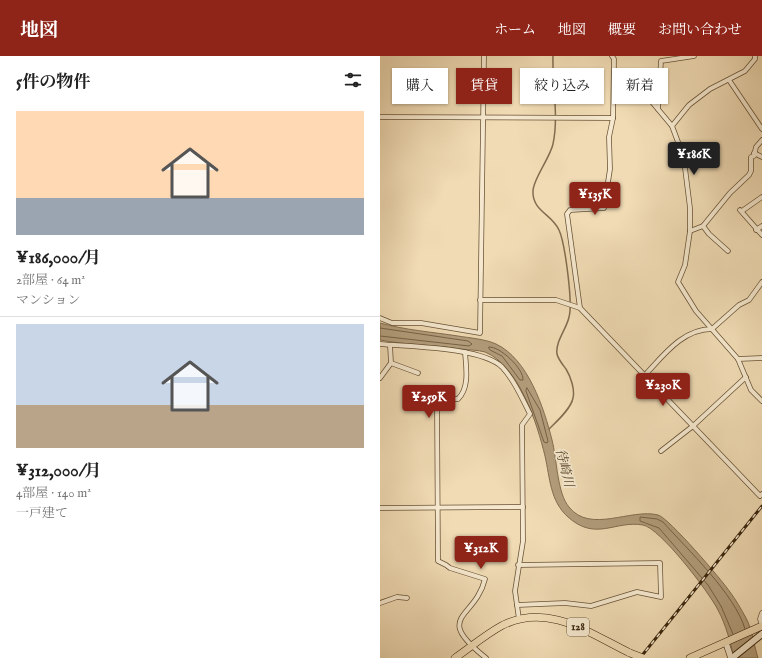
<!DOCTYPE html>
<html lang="ja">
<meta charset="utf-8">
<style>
:root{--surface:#fff;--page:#f6f6f6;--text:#222;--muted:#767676;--line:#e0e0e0;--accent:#8f2418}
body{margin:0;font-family:"IM FELL English","Noto Serif JP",serif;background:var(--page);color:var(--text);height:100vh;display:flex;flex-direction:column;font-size:15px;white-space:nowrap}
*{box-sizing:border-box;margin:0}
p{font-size:13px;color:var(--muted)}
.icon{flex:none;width:22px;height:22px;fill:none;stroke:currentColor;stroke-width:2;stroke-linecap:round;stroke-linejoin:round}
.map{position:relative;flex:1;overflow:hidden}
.panel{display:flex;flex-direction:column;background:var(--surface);width:380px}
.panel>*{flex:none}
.hud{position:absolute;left:12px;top:12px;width:310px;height:36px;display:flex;gap:8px}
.price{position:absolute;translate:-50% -34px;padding:0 9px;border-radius:4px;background:var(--accent);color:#fff;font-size:13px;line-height:26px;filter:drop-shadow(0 1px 2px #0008)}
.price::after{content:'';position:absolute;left:50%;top:24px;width:12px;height:9px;margin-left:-6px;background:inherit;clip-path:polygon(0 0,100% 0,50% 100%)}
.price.current{background:#222;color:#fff}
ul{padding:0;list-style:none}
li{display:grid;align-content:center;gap:8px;height:212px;padding:0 16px}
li+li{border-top:1px solid var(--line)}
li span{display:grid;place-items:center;height:124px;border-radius:0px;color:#555}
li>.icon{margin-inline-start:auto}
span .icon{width:72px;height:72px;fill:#fffc;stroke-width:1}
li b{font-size:17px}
h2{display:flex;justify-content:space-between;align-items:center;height:48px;padding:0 16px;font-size:17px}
.pill{padding:0 14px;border-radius:0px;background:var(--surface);box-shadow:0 1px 3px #0004;font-size:14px;line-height:36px}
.pill.current{background:var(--accent);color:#fff}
header{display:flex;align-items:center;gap:24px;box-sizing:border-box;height:56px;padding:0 20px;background:var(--accent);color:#fff}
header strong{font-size:19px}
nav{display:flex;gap:22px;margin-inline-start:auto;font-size:14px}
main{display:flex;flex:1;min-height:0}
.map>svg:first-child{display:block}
.water{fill:#b29d7b;stroke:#826d4f}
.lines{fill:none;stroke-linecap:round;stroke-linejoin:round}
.shore{stroke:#766144;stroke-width:1}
.stream{stroke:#826d4f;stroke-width:1.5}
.minor-casing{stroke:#685236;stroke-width:5.5}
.tertiary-casing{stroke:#685236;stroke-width:7}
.secondary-casing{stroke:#3a250c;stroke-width:8}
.trunk-casing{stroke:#3a250c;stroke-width:8}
.minor{stroke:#f5e8ce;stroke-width:4}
.tertiary{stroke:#f5e8ce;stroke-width:5.5}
.secondary{stroke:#f5e8ce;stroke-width:6}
.trunk{stroke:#f0dbb4;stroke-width:7}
.rail-casing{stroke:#3a250c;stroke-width:3}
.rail{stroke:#f5e8ce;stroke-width:1.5;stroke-dasharray:4.5;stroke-linecap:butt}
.trunk-bridge-casing{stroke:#3a250c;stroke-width:8;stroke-linecap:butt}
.trunk-bridge{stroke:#f0dbb4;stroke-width:7}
.labels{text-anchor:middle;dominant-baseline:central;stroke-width:3.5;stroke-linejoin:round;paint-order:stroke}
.shield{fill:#f5e8ce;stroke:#726046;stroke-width:1}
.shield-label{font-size:11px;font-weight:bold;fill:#3a250c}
.water-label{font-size:13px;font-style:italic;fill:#5e492d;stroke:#f5e8ce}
</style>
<header>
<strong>地図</strong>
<nav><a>ホーム</a><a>地図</a><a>概要</a><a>お問い合わせ</a></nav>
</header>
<main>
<section class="panel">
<h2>5件の物件<svg class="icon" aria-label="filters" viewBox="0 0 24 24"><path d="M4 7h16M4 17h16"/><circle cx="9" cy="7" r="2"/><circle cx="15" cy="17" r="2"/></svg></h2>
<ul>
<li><span style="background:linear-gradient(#ffd9b3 70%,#9aa5b1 0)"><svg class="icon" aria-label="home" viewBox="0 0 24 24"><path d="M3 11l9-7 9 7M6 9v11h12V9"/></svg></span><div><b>¥186,000/月</b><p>2部屋 · 64 m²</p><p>マンション</p></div></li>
<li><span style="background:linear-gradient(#c9d6e8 65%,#b9a48a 0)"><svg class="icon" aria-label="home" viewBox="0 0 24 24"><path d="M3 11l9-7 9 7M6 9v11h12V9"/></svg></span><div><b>¥312,000/月</b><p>4部屋 · 140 m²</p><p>一戸建て</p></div></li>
</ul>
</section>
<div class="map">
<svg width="382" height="602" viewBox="0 0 382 602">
<rect width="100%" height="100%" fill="#f0dbb4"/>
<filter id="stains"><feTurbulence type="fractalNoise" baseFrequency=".005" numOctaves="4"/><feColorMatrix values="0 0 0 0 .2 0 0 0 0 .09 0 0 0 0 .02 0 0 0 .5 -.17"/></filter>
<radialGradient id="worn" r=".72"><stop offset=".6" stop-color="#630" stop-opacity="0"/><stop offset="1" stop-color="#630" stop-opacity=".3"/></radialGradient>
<path class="water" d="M0,267C25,274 52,276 78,280C90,282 105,283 116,288C148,303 164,352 172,384C177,403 177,437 189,451C210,478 251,452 278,459C289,462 341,523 350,536C356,544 361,553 366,562C372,573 374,589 378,602H354C350,585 346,569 338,554C329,536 280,472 263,469C235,464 216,486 188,461C170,445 170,422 165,400C157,367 139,310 105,296C98,294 89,294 81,293C54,289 26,289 0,284Z"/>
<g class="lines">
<g class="shore">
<path d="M0,272L88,285L92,288L89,290L0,280"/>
<path d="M109,291C120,290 144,313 143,324H140L122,300L110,294Z"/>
<path d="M147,332L160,354L168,385L167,387L164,386L146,335Z"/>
<path d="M353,578L341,550L328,529L279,472L260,465V461L277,463L283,466C307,493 355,538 365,573"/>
</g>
<path class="stream" d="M169,373C176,366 191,353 193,342C195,334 191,321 186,313C183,309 178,303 177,298C175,286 187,272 189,261C193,247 185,187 179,174C172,158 152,155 153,135C153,123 170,102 173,88C179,60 172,29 173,0"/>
<g class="minor-casing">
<g id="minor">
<path d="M232,0L234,3L233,62L229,81L230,113L224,152L190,154L187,158L200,252L380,440L382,438"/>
<path d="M349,24L382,73"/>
<path d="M234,41L256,40L272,46L292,70L298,86L305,112L310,152V175L305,209L298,226L316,255L358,303L371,334L382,345"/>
<path d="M278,53L281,5L314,0"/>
<path d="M0,61L233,62"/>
<path d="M292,70L309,49L330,33L365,15L375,3V0"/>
<path d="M374,97L382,101"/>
<path d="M360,154L382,179"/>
<path d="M362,155L382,141"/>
<path d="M323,170L329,178L348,195"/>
<path d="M376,174L382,170"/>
<path d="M310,175L323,170L350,137L369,119L371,115V101L374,100L376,91L382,84"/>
<path d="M100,244H176L200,252"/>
<path d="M0,262L12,267H41L100,277L104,0"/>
<path d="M0,288C30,291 101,291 122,311C134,324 142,342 150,358L142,369L143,485L135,535L139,563"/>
<path d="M85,296C86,311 90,331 78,343H61L57,347L58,505L66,509L70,512L105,523C95,564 52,559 106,602"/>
<path d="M358,303L382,302"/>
<path d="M11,307L38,317"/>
<path d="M264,320C283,300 302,273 332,273L359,249L369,244L382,226"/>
<path d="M0,322L11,307L10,289"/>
<path d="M281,395L313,370L366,321"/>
<path d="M0,452L143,451"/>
<path d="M0,547L17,541L27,542"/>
<path d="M137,549L185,547L211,550L257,536L281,541L280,507L138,509"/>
<path d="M382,557L380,563L382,569"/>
</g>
</g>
<g class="tertiary-casing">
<path id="tertiary" d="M346,587L351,602"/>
</g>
<g class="secondary-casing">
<path id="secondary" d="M352,602L382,578"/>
</g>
<g class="trunk-casing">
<g id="trunk">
<path d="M75,602C91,591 106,578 123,569C169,547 209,577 250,597"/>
<path d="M310,602L382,570"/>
</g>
</g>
<use href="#minor" class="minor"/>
<use href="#tertiary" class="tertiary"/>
<use href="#secondary" class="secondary"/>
<use href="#trunk" class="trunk"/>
<g class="rail-casing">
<path id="rail" d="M260,602L382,450"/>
</g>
<use href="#rail" class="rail"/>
<g class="trunk-bridge-casing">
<path id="trunk-bridge" d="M250,597L263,602"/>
</g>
<use href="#trunk-bridge" class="trunk-bridge"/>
</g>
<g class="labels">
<rect class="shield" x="187" y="562" width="22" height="18" rx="3"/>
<g class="shield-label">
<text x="198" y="571">128</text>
</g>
<g class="water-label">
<text transform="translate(184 412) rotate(76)">待崎川</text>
</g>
</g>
<rect width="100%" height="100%" filter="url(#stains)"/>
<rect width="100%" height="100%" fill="url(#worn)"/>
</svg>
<b class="price current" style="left:314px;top:120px">¥186K</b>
<b class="price" style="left:215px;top:160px">¥135K</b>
<b class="price" style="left:283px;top:351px">¥230K</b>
<b class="price" style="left:49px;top:363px">¥259K</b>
<b class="price" style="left:101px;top:514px">¥312K</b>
<div class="hud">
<a class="pill">購入</a>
<a class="pill current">賃貸</a>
<a class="pill">絞り込み</a>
<a class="pill">新着</a>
</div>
</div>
</main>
